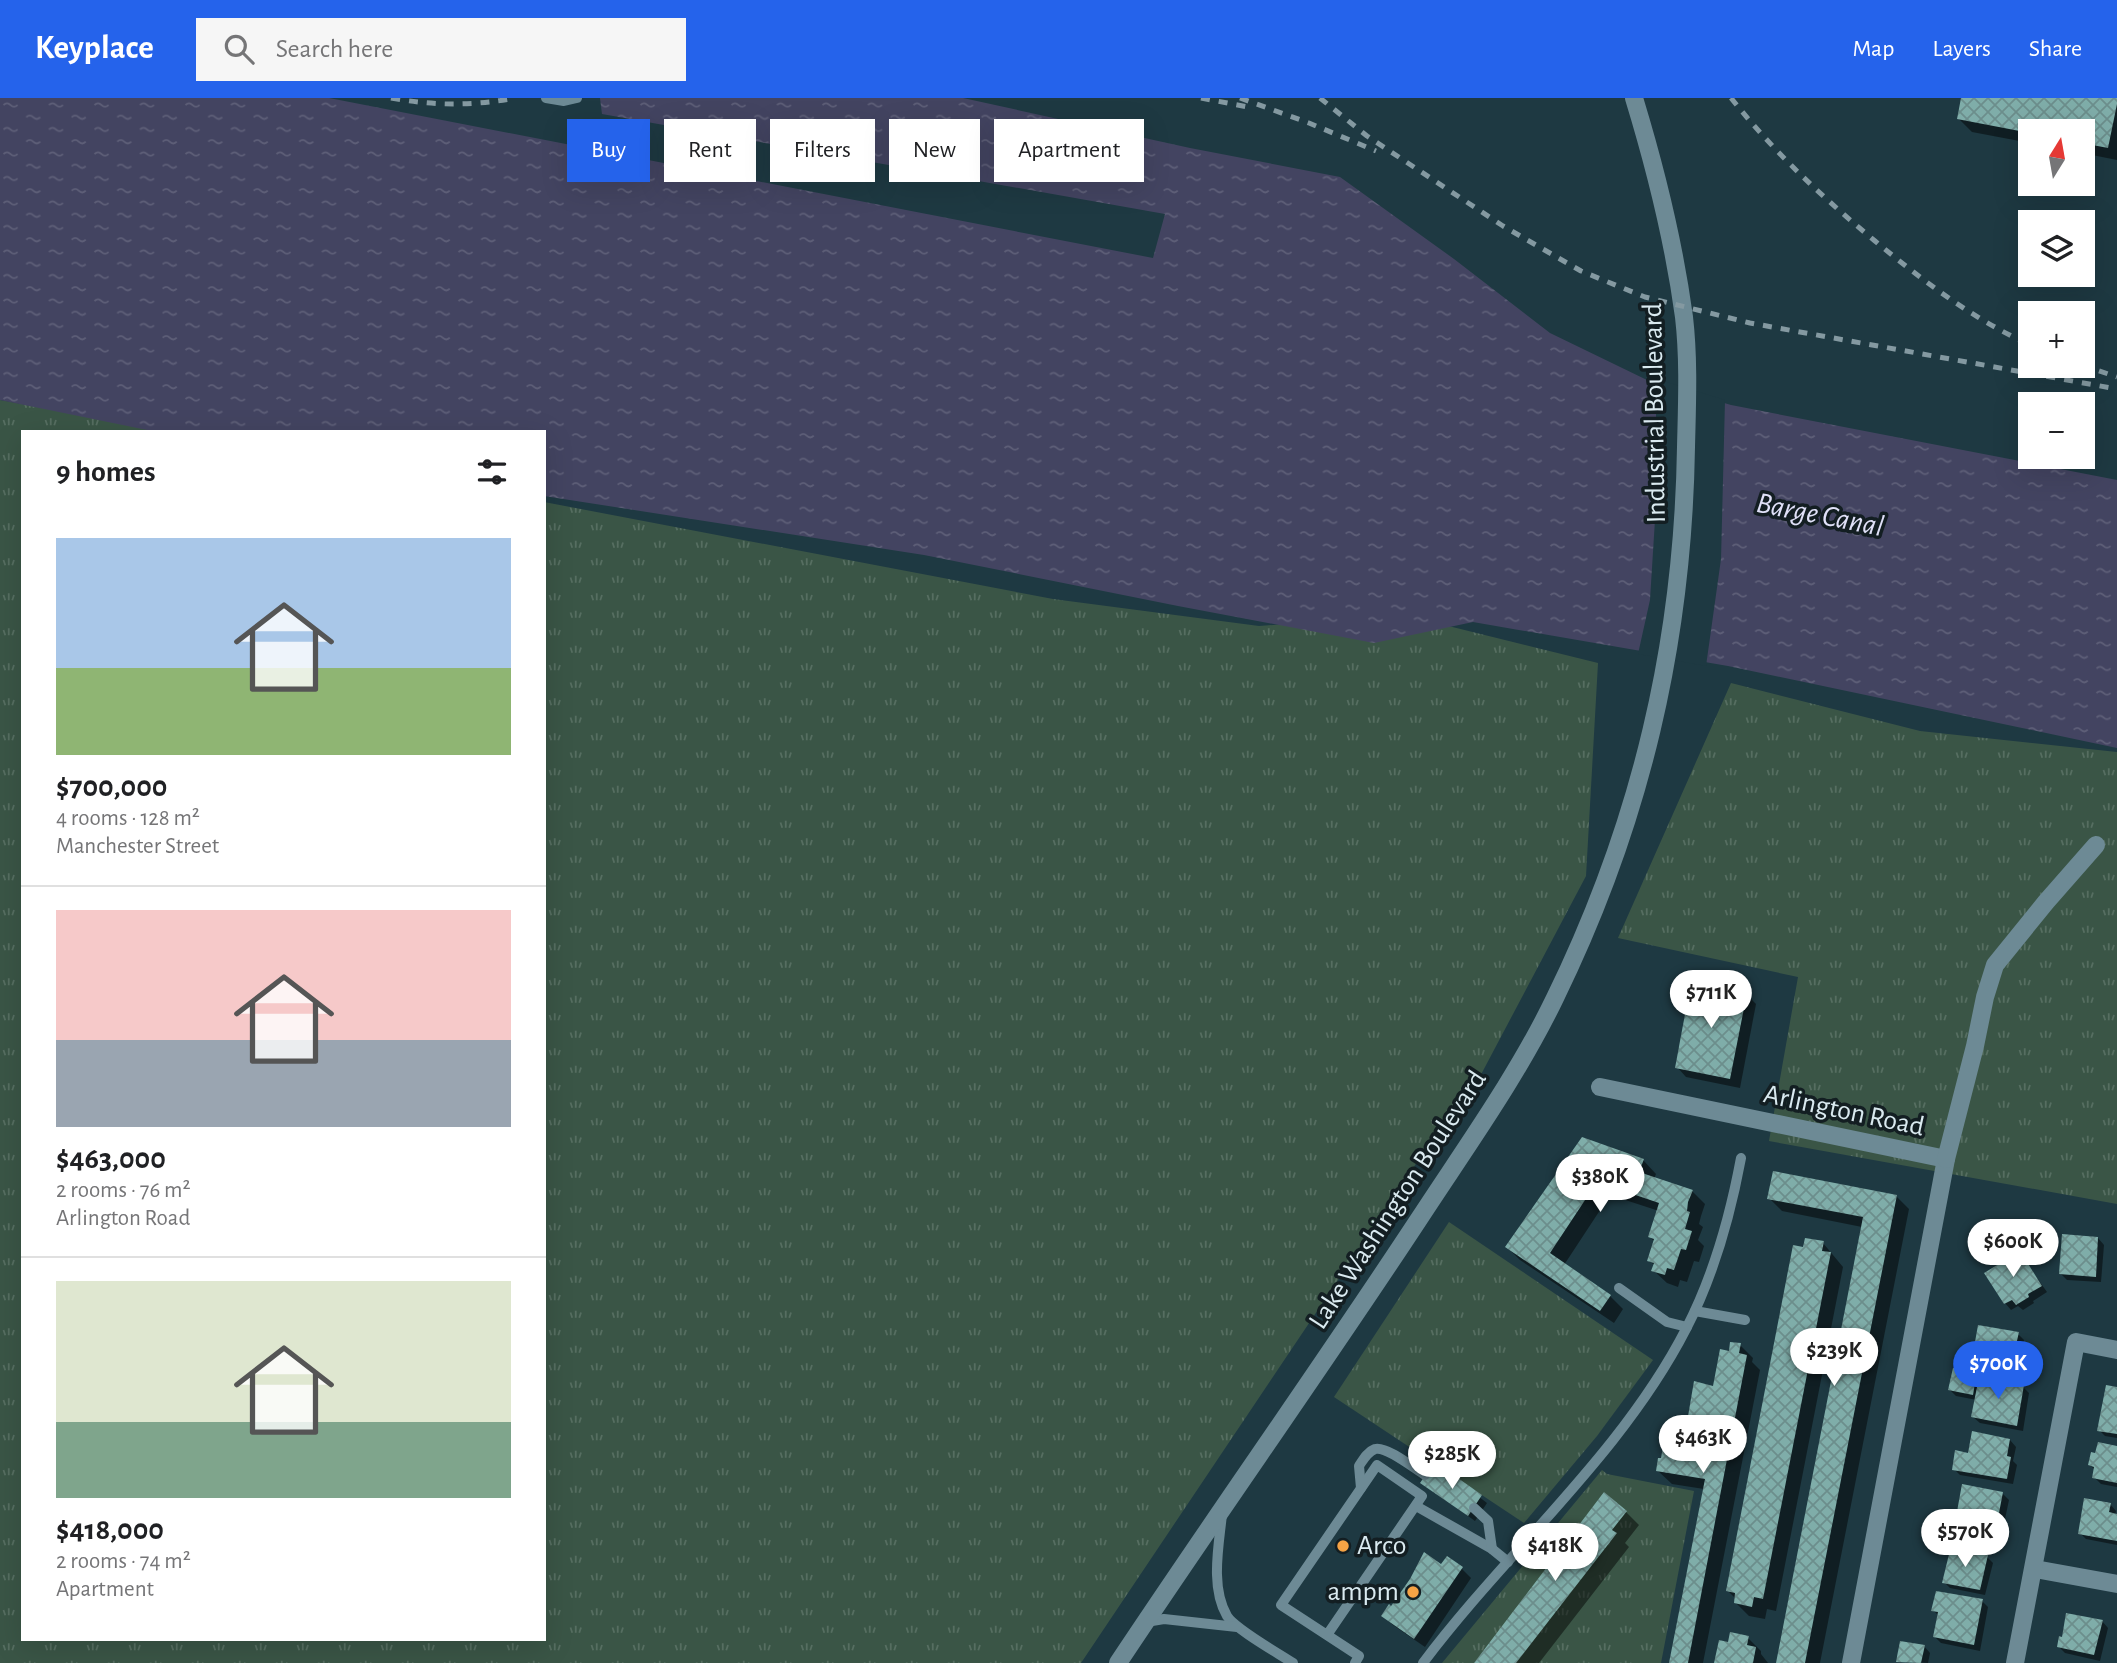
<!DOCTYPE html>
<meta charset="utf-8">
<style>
:root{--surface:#fff;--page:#f6f6f6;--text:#202124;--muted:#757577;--line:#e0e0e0;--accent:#2563eb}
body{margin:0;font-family:"Alegreya Sans",sans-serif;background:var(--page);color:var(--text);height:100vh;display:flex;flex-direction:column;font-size:26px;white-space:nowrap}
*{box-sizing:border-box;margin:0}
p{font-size:23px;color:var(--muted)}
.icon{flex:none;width:38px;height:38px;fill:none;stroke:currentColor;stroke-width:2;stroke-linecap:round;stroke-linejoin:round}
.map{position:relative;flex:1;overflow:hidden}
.drawer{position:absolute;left:21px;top:332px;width:525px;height:1211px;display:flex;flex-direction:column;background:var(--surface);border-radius:0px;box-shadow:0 7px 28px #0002}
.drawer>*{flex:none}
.hud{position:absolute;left:567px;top:21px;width:665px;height:63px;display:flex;gap:14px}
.needle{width:46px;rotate:11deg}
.fabs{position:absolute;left:2018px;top:21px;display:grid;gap:14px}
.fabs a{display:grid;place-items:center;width:77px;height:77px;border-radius:0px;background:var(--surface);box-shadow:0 7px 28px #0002;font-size:35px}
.price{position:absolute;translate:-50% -60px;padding:0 16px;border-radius:24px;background:#fff;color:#222;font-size:23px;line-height:46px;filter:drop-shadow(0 2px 4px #0008)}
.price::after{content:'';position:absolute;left:50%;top:42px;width:21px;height:16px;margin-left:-10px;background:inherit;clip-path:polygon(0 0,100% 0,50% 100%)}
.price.active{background:var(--accent);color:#fff}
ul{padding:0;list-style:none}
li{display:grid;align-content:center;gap:14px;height:371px;padding:0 35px}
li+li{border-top:2px solid var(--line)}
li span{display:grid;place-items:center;height:217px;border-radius:0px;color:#555}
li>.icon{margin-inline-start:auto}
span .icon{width:126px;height:126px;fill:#fffc;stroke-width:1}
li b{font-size:30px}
h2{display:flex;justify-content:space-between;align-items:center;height:84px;padding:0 35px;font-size:30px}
.tag{padding:0 24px;border-radius:0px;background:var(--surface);box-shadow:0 7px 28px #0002;font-size:24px;line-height:63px}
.tag.active{background:var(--accent);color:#fff}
header{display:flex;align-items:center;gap:42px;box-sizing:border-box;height:98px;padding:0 35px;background:var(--accent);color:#fff}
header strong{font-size:33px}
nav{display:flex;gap:38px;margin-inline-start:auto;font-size:24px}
.search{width:490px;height:63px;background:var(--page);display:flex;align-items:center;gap:18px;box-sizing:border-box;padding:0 24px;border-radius:0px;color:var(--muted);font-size:26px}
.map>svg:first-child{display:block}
.grass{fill:url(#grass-tufts)}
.water{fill:url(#water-ripples)}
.pier{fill:#1e3942}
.shadow{fill:#0007}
.building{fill:url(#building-cross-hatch)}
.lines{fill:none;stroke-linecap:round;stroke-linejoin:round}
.service{stroke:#6d8a95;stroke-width:10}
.minor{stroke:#6d8a95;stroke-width:18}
.secondary{stroke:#6d8a95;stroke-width:18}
.rail{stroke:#8499a1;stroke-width:5;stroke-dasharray:9 9;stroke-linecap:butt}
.poi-dot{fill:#f5a345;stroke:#131e22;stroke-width:2.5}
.labels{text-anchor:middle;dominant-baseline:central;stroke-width:7;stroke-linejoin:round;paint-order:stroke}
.street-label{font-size:28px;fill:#daeaf0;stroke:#131e22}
.poi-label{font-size:28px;fill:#daeaf0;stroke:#131e22;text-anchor:start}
.water-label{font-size:30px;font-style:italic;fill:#e0e1f8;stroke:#131e22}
</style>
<header>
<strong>Keyplace</strong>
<div class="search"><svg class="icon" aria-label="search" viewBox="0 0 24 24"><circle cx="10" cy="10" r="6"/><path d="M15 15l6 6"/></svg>Search here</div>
<nav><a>Map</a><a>Layers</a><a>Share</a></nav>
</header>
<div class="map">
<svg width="2117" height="1565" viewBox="0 0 2117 1565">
<defs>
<pattern id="grass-tufts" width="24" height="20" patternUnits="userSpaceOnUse" patternTransform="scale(1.75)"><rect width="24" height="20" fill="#3a5546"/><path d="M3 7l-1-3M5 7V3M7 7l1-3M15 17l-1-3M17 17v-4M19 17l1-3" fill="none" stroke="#566e61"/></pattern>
<pattern id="water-ripples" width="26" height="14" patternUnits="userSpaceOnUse" patternTransform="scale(1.75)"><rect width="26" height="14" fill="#434461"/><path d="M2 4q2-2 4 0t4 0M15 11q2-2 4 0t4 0" fill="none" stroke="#5e5f78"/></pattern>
<pattern id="building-cross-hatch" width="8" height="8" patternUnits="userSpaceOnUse" patternTransform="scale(1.75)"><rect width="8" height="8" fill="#7fada9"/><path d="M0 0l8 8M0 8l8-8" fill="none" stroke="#6c8e8c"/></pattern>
</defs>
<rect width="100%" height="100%" fill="#1e3942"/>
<g class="grass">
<path d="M0,302L175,334H23V1542H544V404L1053,501L1259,528L1404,517L1598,565L1586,778L1458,1020L1448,1018L1081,1565H0Z"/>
<path d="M1731,585L1920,633L2117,654V1106L1769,1043L1798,879L1618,840Z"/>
<path d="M1449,1124L1653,1262L1597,1338L1524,1425L1334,1299Z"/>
<path d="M1602,1372L1607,1376L1694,1393L1661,1565H1442Z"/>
</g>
<path class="water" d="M0,0H329L1153,160L1165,116L602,16L600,0H963L1190,50L1340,79L1454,161L1550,235L1649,283L1731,307L2117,382V650L1728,568L1473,524L1374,545L1178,508L924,457L544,398V334H157L0,302Z"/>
<path class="pier" d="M1654,280L1725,302L1721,461L1706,568L1638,556L1650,502L1657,390L1656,314Z"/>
<g class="shadow">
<path d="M1963,0H2117V62L2082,55V33H2030V45L1972,34L1959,21Z"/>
<path d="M1746,896L1756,906L1740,990L1686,979L1677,969Z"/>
<path d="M1582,1041L1643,1062L1656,1076L1654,1081L1692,1093L1705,1106L1701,1118L1699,1126L1703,1129L1698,1142L1704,1148L1699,1164L1694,1163L1687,1184L1680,1182L1678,1189L1667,1185L1653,1172L1655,1168L1649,1162L1655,1144L1650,1139L1659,1113L1610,1097L1564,1167L1610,1198L1623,1211L1614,1225L1520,1162L1507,1149Z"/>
<path d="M1896,1098L1909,1111L1820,1565H1778L1862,1129L1782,1113L1769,1100Z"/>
<path d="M2098,1140L2104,1147L2101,1184L2067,1182L2061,1176Z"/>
<path d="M1823,1145L1843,1169L1776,1513L1767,1511L1765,1521L1749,1518L1735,1504L1736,1501L1728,1493L1804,1151Z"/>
<path d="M2019,1155L2047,1194L2033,1203L2034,1205L2023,1212L2018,1208L2011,1212L2005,1205Z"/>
<path d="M2018,1236L2024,1242L2017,1275L1980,1267L1974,1261Z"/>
<path d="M1740,1247L1753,1260L1752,1264L1760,1272L1703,1565H1671L1704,1391L1672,1386L1658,1373L1715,1290Z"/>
<path d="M1976,1276L1981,1281L2023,1289L2029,1295L2023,1333L1980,1325L1973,1319L1977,1302L1956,1298L1950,1292Z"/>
<path d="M2117,1291V1340L2105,1338L2099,1332Z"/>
<path d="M2010,1342L2016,1349L2013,1363L2017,1367L2013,1386L1960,1377L1954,1371L1969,1357Z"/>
<path d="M2117,1350V1389L2101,1386L2094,1379L2095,1372L2090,1367Z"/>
<path d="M1449,1376L1487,1405L1475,1423L1422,1385L1445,1382Z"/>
<path d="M2003,1396L2009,1402L2005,1421L2002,1420L1998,1443L1962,1436L1956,1430Z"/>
<path d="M2110,1406L2116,1413L2115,1417L2117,1418V1447L2086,1441L2080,1435Z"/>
<path d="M1626,1414L1639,1427L1625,1445L1629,1449L1539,1565H1476Z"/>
<path d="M1987,1459L1993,1465L1985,1497L1950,1490L1944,1484Z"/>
<path d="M1442,1469L1462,1471L1471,1480L1425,1549L1393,1527L1383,1518Z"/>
<path d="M1982,1503L1988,1509L1980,1553L1941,1545L1935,1539L1939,1518L1933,1512Z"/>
<path d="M2102,1523L2108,1530L2100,1563L2065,1555L2059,1549Z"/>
<path d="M1748,1540L1761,1553V1556L1768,1565H1716Z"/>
<path d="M1924,1548L1930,1555L1928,1565L1898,1563Z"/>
</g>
<g class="building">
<path d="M1961,0H2117V6L2108,50L2082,45V33H2030V35L1957,21Z"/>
<path d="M1691,884L1747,895L1730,981L1675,970Z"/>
<path d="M1582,1039L1644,1061L1639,1074L1693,1092L1688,1104L1687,1113L1690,1114L1685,1131L1692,1133L1686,1152L1681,1151L1674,1172L1667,1170L1665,1177L1651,1173L1654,1165L1647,1163L1654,1141L1648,1139L1659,1105L1597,1084L1550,1155L1611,1197L1600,1213L1505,1149Z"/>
<path d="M1773,1073L1897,1097L1805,1565H1776L1863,1119L1767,1101Z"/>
<path d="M2062,1136L2098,1139L2096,1179L2059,1176Z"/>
<path d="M1805,1140L1824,1143L1822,1153L1831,1154L1763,1501L1754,1499L1752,1509L1734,1505L1735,1495L1726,1493L1793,1147L1803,1149Z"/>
<path d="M2020,1153L2042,1188L2028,1196L2029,1199L2016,1207L2012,1202L2004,1206L1984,1175Z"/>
<path d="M1978,1227L2019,1234L2011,1269L1972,1261Z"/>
<path d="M1730,1244L1741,1245L1739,1255L1747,1257L1688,1565H1669L1705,1381L1656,1373L1658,1360H1661L1667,1326L1686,1330L1694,1283L1713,1288L1720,1251L1729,1253Z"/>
<path d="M1953,1270L1977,1274L1973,1297L1948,1292Z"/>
<path d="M1979,1279L2024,1287L2017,1328L1971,1319Z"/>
<path d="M2106,1287L2117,1289V1336L2097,1333Z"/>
<path d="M1972,1333L2010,1341L2007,1358L2011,1359L2007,1381L1952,1372L1955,1352L1968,1355Z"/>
<path d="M2098,1344L2117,1348V1385L2092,1380L2094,1369L2088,1367L2091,1354L2095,1355Z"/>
<path d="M1430,1370L1444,1379L1448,1373L1482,1397L1468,1418L1420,1385Z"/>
<path d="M1962,1386L2003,1394L1999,1415H1996L1992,1438L1954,1430Z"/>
<path d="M1604,1394L1627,1413L1612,1432L1617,1435L1516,1565H1474Z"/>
<path d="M2084,1400L2111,1405L2109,1414L2117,1416V1443L2078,1436Z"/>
<path d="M1951,1448L1988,1457L1980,1492L1942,1485Z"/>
<path d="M1424,1454L1441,1466L1447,1458L1463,1469L1414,1541L1381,1518L1389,1506L1391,1508L1410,1481Z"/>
<path d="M1936,1493L1983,1501L1974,1547L1933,1539L1938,1514L1931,1513Z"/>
<path d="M2066,1515L2103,1522L2094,1557L2057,1549L2059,1538L2062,1539Z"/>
<path d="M1730,1534L1749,1538L1747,1547L1756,1549L1753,1565H1714L1719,1542L1728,1544Z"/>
<path d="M1900,1543L1925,1547L1921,1565L1896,1564Z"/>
</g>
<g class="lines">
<g class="service">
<path d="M546,0L564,3L577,0"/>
<path d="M1619,1190L1667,1224L1687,1229"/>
<path d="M1695,1213L1745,1222"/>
<path d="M1361,1390L1359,1368C1363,1362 1367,1354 1375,1351C1387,1348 1415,1371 1425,1377"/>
<path d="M1416,1408L1492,1451L1508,1464"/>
<path d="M1474,1410L1488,1423L1492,1451"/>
<path d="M1222,1416C1219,1447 1210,1489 1227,1518C1235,1531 1278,1555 1293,1565"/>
<path d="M1146,1524L1164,1521L1237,1529"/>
<path d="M1327,1537L1422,1398L1377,1367L1281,1507L1359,1558L1355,1565"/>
<path d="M1423,1565C1507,1453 1622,1356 1686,1231C1714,1177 1730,1119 1741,1060"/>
</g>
<g class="minor">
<path d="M1600,989L1946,1061L1851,1565"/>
<path d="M1946,1061L1975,948L1985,899L1995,867L2046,804L2096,747"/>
<path d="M2035,1471L2117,1486"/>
<path d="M2015,1565L2076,1244L2117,1252"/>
</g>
<path class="secondary" d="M1118,1565C1217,1416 1321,1270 1419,1121C1466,1049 1518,977 1555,900C1641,724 1683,544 1686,349C1687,306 1689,262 1684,219C1674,145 1656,72 1634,0"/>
<g class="rail">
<path d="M391,0C435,8 472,8 516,0"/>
<path d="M1201,0L1248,9"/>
<path d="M1240,0L1309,25L1376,53"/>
<path d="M1320,0L1367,38L1503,128L1581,173L1645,199L1750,225L2117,291"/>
<path d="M1731,0C1774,54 1822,99 1875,143C1923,183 1973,221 2030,247"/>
<path d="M2082,267L2117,279"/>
</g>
</g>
<g class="poi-dot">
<circle cx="1343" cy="1448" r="7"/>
<circle cx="1413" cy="1494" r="7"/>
</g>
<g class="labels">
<g class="street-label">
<text transform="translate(1655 315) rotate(-91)">Industrial Boulevard</text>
<text transform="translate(1844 1013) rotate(12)">Arlington Road</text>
<text transform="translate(1398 1102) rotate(-57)">Lake Washington Boulevard</text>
</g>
<g class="poi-label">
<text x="1357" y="1448">Arco</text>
<text x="1399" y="1494" text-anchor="end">ampm</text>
</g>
<g class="water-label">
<text transform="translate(1820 417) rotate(11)">Barge Canal</text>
</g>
</g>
</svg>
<div class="fabs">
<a><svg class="needle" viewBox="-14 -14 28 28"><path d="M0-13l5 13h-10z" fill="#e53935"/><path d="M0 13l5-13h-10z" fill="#757577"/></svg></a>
<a><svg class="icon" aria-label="layers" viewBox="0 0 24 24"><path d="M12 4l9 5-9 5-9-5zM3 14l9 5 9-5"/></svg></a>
<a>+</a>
<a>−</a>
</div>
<b class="price" style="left:1711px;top:932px">$711K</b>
<b class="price" style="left:1600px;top:1116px">$380K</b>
<b class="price" style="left:2013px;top:1181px">$600K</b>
<b class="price" style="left:1834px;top:1290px">$239K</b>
<b class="price active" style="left:1998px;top:1303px">$700K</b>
<b class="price" style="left:1703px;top:1377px">$463K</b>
<b class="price" style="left:1452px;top:1393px">$285K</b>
<b class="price" style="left:1965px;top:1471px">$570K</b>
<b class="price" style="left:1555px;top:1485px">$418K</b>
<div class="hud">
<a class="tag active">Buy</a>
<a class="tag">Rent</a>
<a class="tag">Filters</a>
<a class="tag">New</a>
<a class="tag">Apartment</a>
</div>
<section class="drawer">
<h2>9 homes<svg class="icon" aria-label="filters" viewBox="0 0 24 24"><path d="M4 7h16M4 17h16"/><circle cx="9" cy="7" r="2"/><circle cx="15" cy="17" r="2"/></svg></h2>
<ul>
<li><span style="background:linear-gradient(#a9c7e8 60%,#8fb573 0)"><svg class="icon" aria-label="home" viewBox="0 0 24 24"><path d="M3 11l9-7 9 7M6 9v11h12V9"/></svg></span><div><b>$700,000</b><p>4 rooms · 128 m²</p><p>Manchester Street</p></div></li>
<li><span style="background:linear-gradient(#f6c9c9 60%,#9aa5b1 0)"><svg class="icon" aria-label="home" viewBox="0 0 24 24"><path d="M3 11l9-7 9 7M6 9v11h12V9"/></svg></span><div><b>$463,000</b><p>2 rooms · 76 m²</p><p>Arlington Road</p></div></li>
<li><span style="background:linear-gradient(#dfe7d0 65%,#7fa58c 0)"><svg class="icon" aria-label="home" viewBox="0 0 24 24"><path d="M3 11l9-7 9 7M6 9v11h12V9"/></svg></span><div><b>$418,000</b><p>2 rooms · 74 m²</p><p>Apartment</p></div></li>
</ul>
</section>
</div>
